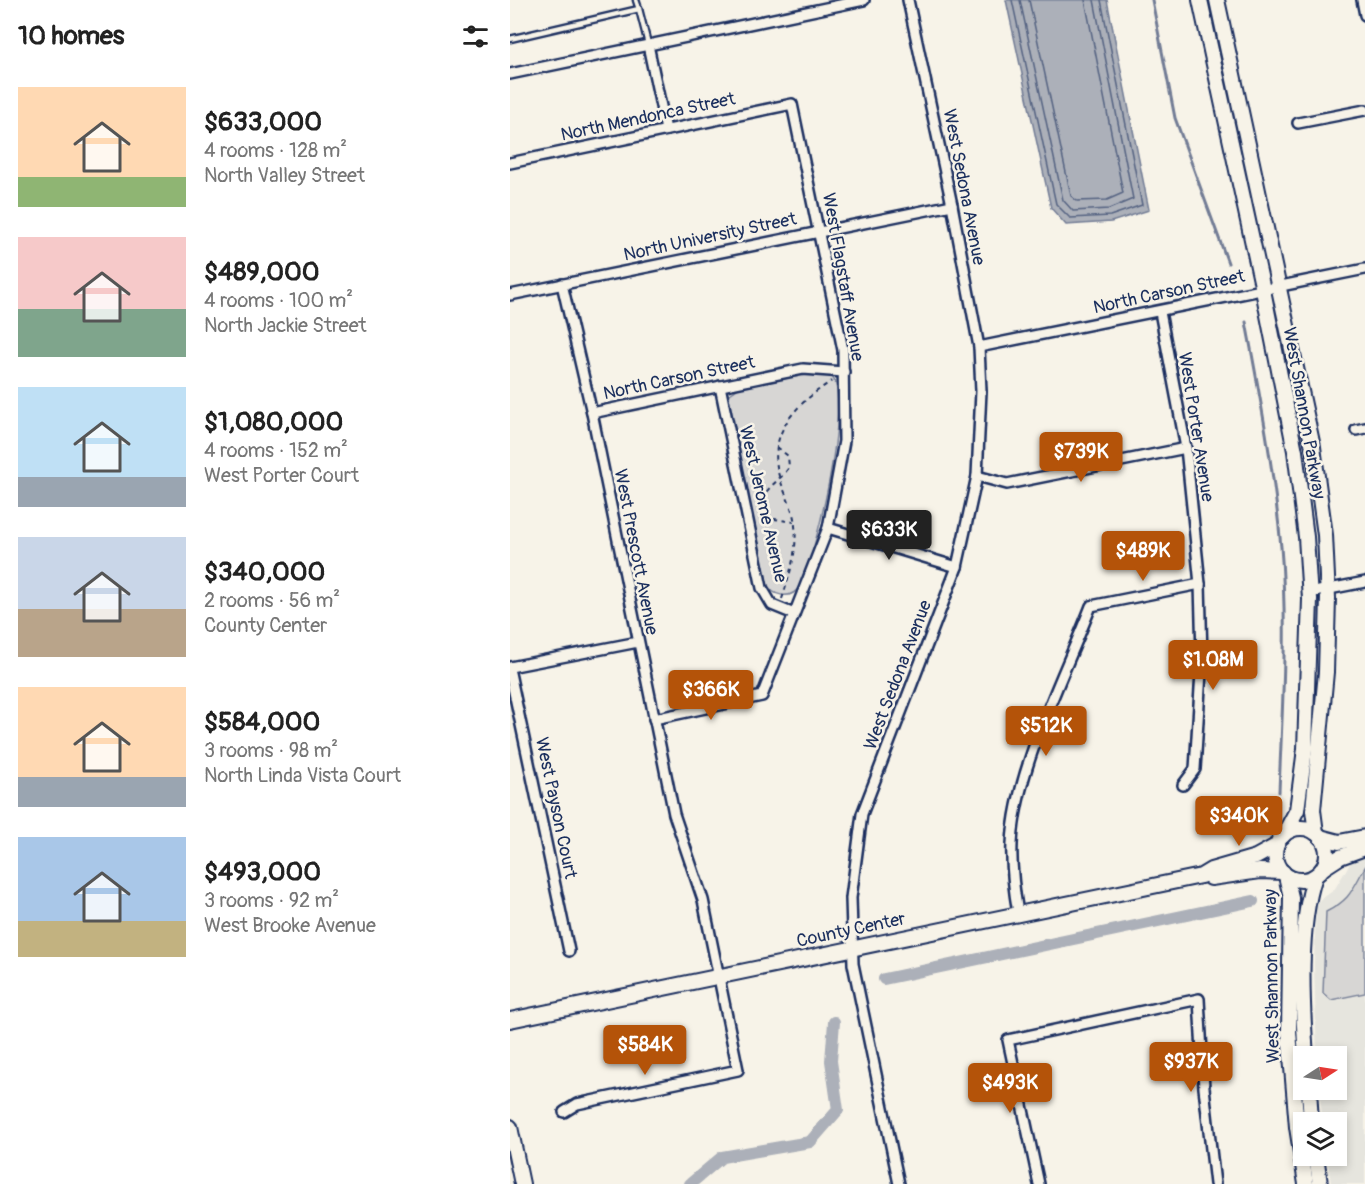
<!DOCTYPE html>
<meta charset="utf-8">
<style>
:root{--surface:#fff;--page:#f6f6f6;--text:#222;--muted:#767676;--accent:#b45309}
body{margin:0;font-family:Pangolin,sans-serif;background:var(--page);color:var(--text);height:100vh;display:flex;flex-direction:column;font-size:22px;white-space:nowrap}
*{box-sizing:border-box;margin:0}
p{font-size:20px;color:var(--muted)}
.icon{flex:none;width:33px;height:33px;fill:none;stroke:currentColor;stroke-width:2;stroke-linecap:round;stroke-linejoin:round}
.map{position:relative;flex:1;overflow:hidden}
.side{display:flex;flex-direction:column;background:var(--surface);width:510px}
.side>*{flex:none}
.needle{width:39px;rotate:78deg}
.controls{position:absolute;left:783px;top:1046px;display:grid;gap:12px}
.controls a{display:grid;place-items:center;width:54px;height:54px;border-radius:0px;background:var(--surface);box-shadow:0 3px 9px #0003;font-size:30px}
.price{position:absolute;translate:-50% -51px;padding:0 14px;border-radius:6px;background:var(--accent);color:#fff;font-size:20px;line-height:39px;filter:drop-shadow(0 2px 3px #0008)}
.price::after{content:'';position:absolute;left:50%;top:36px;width:18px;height:14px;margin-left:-9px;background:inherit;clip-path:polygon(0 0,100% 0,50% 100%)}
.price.current{background:#222;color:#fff}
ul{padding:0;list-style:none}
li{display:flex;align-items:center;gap:18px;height:150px;padding:0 18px}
li span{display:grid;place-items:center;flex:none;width:168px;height:120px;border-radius:0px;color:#555}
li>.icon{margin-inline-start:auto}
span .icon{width:72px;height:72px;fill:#fffc;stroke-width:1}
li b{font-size:26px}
h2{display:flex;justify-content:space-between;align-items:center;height:72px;padding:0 18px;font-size:26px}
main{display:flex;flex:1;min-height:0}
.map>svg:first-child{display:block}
.built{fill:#e6e5de}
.green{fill:#d7d6d4;stroke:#798299;stroke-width:1.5}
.water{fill:#acb0b9;stroke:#727c95;stroke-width:1.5}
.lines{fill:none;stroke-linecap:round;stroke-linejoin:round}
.shore{stroke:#556382;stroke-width:1.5}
.stream{stroke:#727c95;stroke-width:3}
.canal{stroke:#acb0b9;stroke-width:12}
.lane-casing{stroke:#1b2f5e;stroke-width:9}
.street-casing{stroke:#1b2f5e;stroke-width:14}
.secondary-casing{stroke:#1b2f5e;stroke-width:18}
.path{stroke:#1b2f5e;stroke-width:2;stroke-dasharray:4.5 4.5;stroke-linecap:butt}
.lane{stroke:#f7f3e8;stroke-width:4.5}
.street{stroke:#f7f3e8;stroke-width:9}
.secondary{stroke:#f7f3e8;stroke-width:14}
.labels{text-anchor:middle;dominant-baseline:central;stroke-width:5;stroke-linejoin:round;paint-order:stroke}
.street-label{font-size:18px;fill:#1b2f5e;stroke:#f7f3e8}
</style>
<main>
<section class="side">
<h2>10 homes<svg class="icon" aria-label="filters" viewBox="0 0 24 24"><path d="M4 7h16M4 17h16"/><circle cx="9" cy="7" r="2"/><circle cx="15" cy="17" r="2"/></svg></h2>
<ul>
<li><span style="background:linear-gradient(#ffd9b3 75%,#8fb573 0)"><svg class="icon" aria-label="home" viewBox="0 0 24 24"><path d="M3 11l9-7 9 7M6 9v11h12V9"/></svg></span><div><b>$633,000</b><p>4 rooms · 128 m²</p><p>North Valley Street</p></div></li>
<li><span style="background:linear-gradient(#f6c9c9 60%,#7fa58c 0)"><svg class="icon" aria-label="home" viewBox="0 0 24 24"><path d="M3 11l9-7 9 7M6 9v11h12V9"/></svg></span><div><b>$489,000</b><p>4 rooms · 100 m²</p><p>North Jackie Street</p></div></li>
<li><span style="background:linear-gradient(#bfe0f5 75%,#9aa5b1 0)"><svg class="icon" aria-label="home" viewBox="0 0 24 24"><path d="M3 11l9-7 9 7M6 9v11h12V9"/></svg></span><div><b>$1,080,000</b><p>4 rooms · 152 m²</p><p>West Porter Court</p></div></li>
<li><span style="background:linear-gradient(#c9d6e8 60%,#b9a48a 0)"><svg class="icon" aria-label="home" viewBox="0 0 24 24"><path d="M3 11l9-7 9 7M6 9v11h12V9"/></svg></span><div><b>$340,000</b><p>2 rooms · 56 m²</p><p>County Center</p></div></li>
<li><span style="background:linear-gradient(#ffd9b3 75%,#9aa5b1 0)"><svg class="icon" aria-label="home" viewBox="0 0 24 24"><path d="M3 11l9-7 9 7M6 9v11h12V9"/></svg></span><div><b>$584,000</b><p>3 rooms · 98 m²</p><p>North Linda Vista Court</p></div></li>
<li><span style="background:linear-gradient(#a9c7e8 70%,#c2b280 0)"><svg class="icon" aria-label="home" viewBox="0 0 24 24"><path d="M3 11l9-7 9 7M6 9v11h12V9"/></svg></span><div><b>$493,000</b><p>3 rooms · 92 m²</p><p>West Brooke Avenue</p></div></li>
</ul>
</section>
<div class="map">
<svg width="855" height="1184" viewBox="0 0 855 1184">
<rect width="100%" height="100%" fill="#f7f3e8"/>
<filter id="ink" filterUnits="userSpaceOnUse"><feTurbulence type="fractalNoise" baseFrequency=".0167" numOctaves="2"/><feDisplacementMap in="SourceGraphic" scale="12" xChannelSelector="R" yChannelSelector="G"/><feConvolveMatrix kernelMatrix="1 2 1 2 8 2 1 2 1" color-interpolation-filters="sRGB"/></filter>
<g filter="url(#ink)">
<path class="built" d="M855,857V1184H821L817,1155H826V1122H813L809,1089H826V1056H807L804,964L806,903L824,890L842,860Z"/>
<g class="green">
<path d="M309,373L322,377C342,397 306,560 289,587C281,600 262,597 257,583L218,400L220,394L233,385Z"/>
<path d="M855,867V993L821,1000L813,993L816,912C841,899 842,890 855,867Z"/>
</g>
<path class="water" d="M496,0H597L639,210L601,222L556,225L541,208Z"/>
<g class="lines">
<g class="shore">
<path d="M502,0L546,204L560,218L600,216L632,205L591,0"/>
<path d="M510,0L553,200L563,211L599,209L623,199L584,0"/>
<path d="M519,0L561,196L567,201L597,200L613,193L575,0"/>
</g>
<g class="stream">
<path d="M642,0L665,118L718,263"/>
<path d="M736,322C750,396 764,471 771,547C778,628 772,711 769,792"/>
</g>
<g class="canal">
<path d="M374,979L743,901"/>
<path d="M180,1184L212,1157L300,1142L328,1110L321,1061L324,1022"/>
</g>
<g class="lane-casing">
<g id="lane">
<path d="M129,9L138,44"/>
<path d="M0,39L129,9L126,0"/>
</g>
</g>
<g class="street-casing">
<g id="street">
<path d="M852,0L855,15"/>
<path d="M138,45L156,130"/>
<path d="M0,74L354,0"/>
<path d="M788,123L855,110"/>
<path d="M0,163L282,104L333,350L334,441L318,528L252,696L144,719"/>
<path d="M52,284L82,413L164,814L193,900L228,1070L67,1104L54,1112"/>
<path d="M0,295L442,205"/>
<path d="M650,312L676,448L690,584L692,656L685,769L673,785"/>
<path d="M469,347L855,269"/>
<path d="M210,386L252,588L262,605L284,614"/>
<path d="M82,413L293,369L334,372"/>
<path d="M846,430L855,428"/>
<path d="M467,476L497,484L676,448"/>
<path d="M318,528L447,567"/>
<path d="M799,593L855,582"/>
<path d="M0,667L128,642"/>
<path d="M0,673L59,951"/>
<path d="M508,913C504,890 501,867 502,844C505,770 554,676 581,606L690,584"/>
<path d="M389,1184L343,964L341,898L352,814L447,567L467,476L471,391L469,347L442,205L398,0"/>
<path d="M529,1184L498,1040L689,999L694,1088L705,1184"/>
</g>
</g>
<g class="secondary-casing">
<g id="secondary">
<path d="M690,0L753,290L785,451L796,537L800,599L795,749L787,810L773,836"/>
<path d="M707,0L803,447L815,535L818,598L816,672L803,810L806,833"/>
<circle cx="791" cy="854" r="26"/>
<path d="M810,837L829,842L855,837"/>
<path d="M813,868L830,857L855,848"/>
<path d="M776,876L781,897L779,1032L787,1127L796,1184"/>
<path d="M701,878L750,871L773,872"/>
<path d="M0,1020L691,876L701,870L746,857L766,846"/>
<path d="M796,1056C792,1003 788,926 805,876"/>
<path d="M799,1089L801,1122"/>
<path d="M0,1127L12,1184"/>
<path d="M806,1155L810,1184"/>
</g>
</g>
<g class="path">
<path d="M267,447L278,456L279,467C270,484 236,495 264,519L284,522"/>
<path d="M272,599C279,577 288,550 285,526C284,510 276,497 271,482C254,436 285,404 322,381"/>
</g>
<use href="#lane" class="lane"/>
<use href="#street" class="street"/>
<use href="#secondary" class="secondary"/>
</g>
</g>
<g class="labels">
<g class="street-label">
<text transform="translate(138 117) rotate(-12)">North Mendonca Street</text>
<text transform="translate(454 187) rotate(79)">West Sedona Avenue</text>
<text transform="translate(200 237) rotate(-12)">North University Street</text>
<text transform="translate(333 277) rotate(80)">West Flagstaff Avenue</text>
<text transform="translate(659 292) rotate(-12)">North Carson Street</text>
<text transform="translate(169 378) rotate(-12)">North Carson Street</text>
<text transform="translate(794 413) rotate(80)">West Shannon Parkway</text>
<text transform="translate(686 427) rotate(81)">West Porter Avenue</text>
<text transform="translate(253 504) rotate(77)">West Jerome Avenue</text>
<text transform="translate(126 552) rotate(79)">West Prescott Avenue</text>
<text transform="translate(388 675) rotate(-69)">West Sedona Avenue</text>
<text transform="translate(46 808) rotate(78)">West Payson Court</text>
<text transform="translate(341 930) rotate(-12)">County Center</text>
<text transform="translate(762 976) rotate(-91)">West Shannon Parkway</text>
</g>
</g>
</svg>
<div class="controls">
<a><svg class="needle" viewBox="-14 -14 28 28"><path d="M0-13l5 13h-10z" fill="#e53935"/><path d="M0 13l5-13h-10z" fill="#767676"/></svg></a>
<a><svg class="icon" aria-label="layers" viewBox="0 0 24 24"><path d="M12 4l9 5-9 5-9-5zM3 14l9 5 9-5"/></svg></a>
</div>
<b class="price" style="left:571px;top:483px">$739K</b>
<b class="price current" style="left:379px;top:561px">$633K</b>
<b class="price" style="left:633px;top:582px">$489K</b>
<b class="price" style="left:703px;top:691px">$1.08M</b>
<b class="price" style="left:201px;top:721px">$366K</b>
<b class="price" style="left:536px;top:757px">$512K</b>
<b class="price" style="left:729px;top:847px">$340K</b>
<b class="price" style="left:135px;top:1076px">$584K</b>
<b class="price" style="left:681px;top:1093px">$937K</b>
<b class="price" style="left:500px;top:1114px">$493K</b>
</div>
</main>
